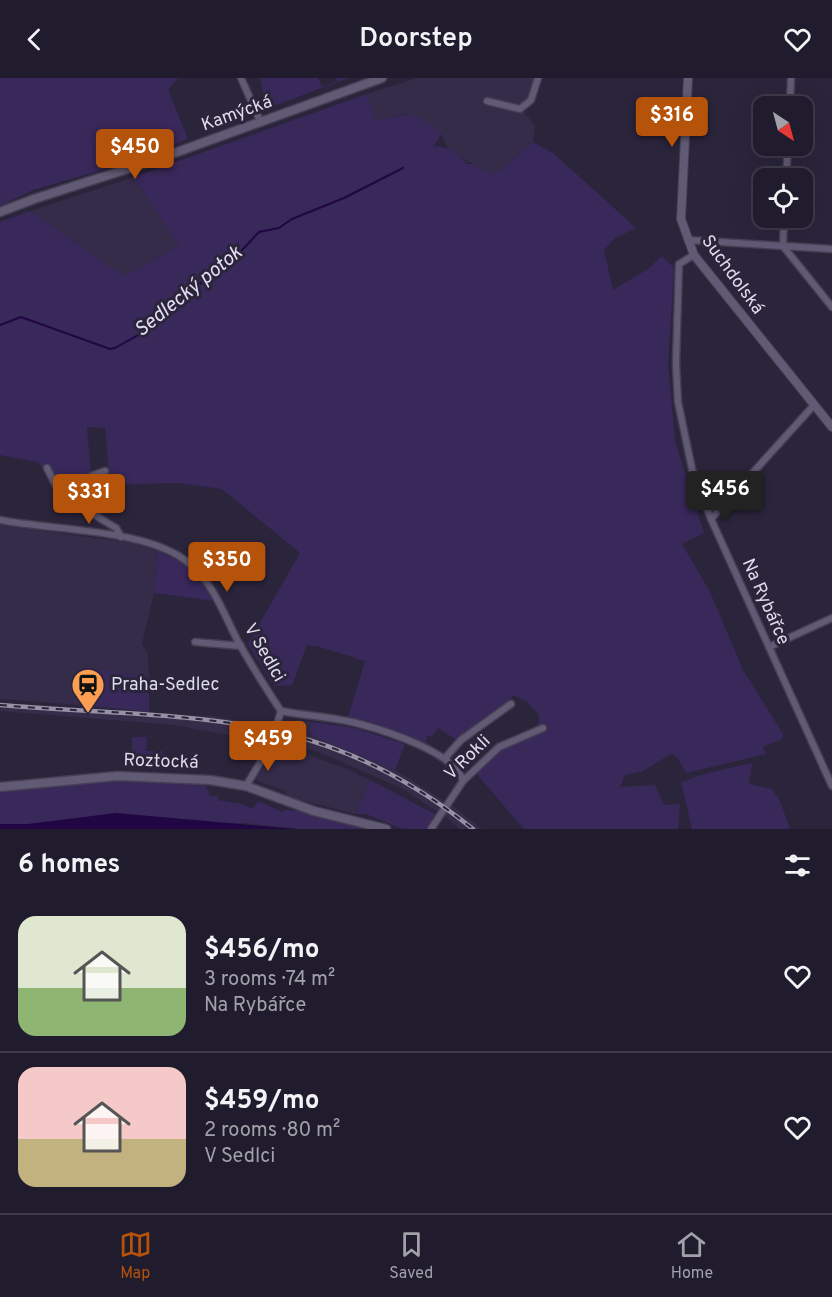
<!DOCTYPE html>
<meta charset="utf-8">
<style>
:root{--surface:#201c2d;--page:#282535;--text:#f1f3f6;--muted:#a2a1aa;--line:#3d3a49;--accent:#b45309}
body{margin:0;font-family:Overpass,sans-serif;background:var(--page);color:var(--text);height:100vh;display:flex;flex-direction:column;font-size:22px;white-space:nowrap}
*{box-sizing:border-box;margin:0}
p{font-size:20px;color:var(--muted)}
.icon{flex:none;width:33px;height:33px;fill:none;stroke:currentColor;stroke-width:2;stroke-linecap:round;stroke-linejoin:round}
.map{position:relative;height:751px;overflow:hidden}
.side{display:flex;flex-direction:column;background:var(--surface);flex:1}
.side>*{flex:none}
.needle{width:39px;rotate:144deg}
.controls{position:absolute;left:753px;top:18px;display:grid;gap:12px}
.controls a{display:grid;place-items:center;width:60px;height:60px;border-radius:12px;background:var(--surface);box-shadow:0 6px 24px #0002,0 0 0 2px var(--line);font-size:30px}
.price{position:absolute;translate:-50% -51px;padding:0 14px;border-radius:6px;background:var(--accent);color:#fff;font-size:20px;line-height:39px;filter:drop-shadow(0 2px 3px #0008)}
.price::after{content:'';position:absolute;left:50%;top:36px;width:18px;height:14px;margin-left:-9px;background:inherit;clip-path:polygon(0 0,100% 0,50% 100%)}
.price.active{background:#222;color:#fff}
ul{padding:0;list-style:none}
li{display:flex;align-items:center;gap:18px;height:150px;padding:0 18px}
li+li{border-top:2px solid var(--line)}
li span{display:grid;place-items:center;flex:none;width:168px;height:120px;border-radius:18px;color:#555}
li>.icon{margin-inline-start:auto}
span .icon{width:72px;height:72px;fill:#fffc;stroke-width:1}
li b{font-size:26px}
h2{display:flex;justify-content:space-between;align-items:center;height:72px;padding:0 18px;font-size:26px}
header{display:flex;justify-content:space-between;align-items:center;height:78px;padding:0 18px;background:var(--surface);font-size:27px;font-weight:600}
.tabs{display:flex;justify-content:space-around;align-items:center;height:84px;border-top:2px solid var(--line);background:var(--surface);font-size:16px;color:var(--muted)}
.tabs a{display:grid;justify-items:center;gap:3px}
.tabs .active{color:var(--accent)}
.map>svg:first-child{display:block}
.built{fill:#352c4a}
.green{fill:#39285a}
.water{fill:#200642}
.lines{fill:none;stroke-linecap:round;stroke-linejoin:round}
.stream{stroke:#200642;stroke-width:2}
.minor-casing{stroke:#453f53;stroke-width:9}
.tertiary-casing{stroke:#453f53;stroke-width:10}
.secondary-casing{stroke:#453f53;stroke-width:11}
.minor{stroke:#615a75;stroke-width:6}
.tertiary{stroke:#615a75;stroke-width:8}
.secondary{stroke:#615a75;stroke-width:8}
.rail-casing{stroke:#9691a4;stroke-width:4.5}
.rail{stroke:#2b253c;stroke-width:2;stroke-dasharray:7;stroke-linecap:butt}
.labels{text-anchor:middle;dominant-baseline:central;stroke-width:6;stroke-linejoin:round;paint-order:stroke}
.street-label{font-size:18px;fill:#dfdcec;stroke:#2b253c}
.poi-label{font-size:18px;fill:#dfdcec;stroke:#2b253c;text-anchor:start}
.water-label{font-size:20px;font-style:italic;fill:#e4def5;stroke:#2b253c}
</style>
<header><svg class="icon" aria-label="back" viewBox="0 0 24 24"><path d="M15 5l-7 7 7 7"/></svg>Doorstep<svg class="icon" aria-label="heart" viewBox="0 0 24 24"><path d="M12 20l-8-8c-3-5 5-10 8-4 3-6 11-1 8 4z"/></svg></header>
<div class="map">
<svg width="832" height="751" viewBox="0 0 832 751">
<rect width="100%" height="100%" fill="#2b253c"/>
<g class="built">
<path d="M417,0H534L535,11L527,25L520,29L535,48L533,64L497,95L480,92L475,86L458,79L448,70L441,56L404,36L376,43L367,16Z"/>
<path d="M134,99L179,168L132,194L122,197L30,133Z"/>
<path d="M0,447L132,465L157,473L154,515L142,566L148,576L149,599L96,591L93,628L0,621Z"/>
<path d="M0,625L159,638H213L293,652L295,642L312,644L309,657L338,666L395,692L454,729L482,751H459L446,739L401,710L319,674L287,664L268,660L267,664L174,647L0,633Z"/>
<path d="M276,666L345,690L370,702L356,736L285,718L286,713L256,702Z"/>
</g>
<g class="green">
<path d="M0,0H178L168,12L188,61L112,89L33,112L0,128Z"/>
<path d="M260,0H318L322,9L337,3L336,0H348L266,31Z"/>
<path d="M367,16L376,43C411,35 413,31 441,56L434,68L448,70L466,84L464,86H475L480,92L497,95L533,64L553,75L636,150L615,160L604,172L613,212L648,191L662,178L674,190L668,286L675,363L704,455L682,466L710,514L743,592L783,656L782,661L763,669L766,676L686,695L678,680L671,676L641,694L625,697L620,709L655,707L664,727L680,726L678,751H524L476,695L505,667L521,660L539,645V637L527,624L513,617L509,624L458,663L438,650L432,658H426L427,667L348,640L365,583L320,569L307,567L292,607L274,608L248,566L300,475L222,411L178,405L110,407L105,350L87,349L92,412L78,417L66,413L37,384L0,377V144L30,133L122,197L132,194L179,168L134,99Z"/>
<path d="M157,473L188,487L215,523L154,515Z"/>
<path d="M96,591L149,599V634L93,628Z"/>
<path d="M312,644L355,650L405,666L395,692L309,656Z"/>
<path d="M132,659H147L146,673H163L162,689L132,690Z"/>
<path d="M752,685L749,706L772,711L780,723L790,751H692L681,704L708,695Z"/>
<path d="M370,702L435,736L427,751H402L366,736H356Z"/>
<path d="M122,703L205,706L210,718H218V722L242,726L253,731L258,723L282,734L284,732L299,733L361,749V751H297L244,745L0,746V714L59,706Z"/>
</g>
<path class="water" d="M116,735L297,751H0V746H28Z"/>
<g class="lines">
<path class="stream" d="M0,247L21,239L110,271L115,270L149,251L161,237L205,202L224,191L259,154L279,150L292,141L344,120L403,90"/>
<g class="minor-casing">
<g id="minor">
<path d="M241,0L261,45"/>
<path d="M487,23L520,31L531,22L538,0"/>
<path d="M790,28L791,0"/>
<path d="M786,100L788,68"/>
<path d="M784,140L783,168L832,229"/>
<path d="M688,162L832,171"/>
<path d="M694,177L679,186L676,286L678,324L692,391L711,441L832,708"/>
<path d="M47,390L60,416L116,450L121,459"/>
<path d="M71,421C75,404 89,398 105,393"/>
<path d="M711,441L814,327"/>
<path d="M0,442C53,453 149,450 190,486C215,507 225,540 240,567C253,590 267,612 281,633C307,638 335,639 360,646C386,653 456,675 463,703"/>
<path d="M195,564L241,568"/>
<path d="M769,569L832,540"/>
<path d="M445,680L461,662L511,626"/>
<path d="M246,708L270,668L281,633"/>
<path d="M431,751L463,703L499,669L543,650"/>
</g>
</g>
<g class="tertiary-casing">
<path id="tertiary" d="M688,0L681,141L694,177L832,349"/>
</g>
<g class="secondary-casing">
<g id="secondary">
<path d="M0,134L34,121L155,82L382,0"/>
<path d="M0,709L117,698L210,702L246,708L314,733L386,751"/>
</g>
</g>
<use href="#minor" class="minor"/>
<use href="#tertiary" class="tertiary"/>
<use href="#secondary" class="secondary"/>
<g class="rail-casing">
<path id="rail" d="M0,627C92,635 198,634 287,656C356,673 418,707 473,751"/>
</g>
<use href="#rail" class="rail"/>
</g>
<defs>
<g id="station-pin" transform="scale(1.725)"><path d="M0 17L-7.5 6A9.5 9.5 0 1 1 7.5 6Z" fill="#fc9e52" stroke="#2b253c"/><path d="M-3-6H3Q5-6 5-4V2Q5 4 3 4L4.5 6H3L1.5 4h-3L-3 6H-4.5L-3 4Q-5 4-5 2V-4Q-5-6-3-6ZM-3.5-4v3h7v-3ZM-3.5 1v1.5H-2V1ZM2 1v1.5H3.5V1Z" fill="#111"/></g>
</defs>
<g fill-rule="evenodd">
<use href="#station-pin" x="88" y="607"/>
</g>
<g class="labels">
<g class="street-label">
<text transform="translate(237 36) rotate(-20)">Kamýcká</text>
<text transform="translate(732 197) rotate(54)">Suchdolská</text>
<text transform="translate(765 524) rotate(66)">Na Rybářce</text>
<text transform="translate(264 575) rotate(60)">V Sedlci</text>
<text transform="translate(468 680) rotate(-44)">V Rokli</text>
<text transform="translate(161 684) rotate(2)">Roztocká</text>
</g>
<g class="poi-label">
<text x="111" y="607">Praha-Sedlec</text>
</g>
<g class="water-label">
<text transform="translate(189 214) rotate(-39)">Sedlecký potok</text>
</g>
</g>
</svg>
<div class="controls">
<a><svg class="needle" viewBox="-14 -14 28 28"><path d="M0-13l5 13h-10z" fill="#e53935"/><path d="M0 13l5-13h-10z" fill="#a2a1aa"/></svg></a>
<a><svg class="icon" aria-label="locate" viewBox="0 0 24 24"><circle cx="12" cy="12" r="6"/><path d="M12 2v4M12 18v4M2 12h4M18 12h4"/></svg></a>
</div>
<b class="price" style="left:672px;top:70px">$316</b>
<b class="price" style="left:135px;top:102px">$450</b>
<b class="price active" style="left:725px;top:444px">$456</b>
<b class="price" style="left:89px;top:447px">$331</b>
<b class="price" style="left:227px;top:515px">$350</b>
<b class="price" style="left:268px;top:694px">$459</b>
</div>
<section class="side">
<h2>6 homes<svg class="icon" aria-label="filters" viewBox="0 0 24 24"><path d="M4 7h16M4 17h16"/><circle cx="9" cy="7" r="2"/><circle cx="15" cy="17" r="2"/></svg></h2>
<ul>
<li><span style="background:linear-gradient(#dfe7d0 60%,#8fb573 0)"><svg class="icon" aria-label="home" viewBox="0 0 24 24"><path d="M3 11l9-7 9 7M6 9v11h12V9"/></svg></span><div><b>$456/mo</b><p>3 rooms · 74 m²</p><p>Na Rybářce</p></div><svg class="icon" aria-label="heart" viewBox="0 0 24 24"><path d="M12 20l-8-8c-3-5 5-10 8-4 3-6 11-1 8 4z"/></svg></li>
<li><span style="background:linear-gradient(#f6c9c9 60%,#c2b280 0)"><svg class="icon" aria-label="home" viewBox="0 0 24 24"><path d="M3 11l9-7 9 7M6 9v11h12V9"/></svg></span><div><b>$459/mo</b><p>2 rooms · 80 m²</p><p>V Sedlci</p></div><svg class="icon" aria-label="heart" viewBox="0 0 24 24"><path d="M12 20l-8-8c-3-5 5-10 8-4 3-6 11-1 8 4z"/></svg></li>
</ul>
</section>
<nav class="tabs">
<a class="active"><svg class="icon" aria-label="map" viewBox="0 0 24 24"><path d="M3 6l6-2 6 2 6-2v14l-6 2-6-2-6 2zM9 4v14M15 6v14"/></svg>Map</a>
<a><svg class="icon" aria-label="saved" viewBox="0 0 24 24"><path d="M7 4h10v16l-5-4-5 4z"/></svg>Saved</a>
<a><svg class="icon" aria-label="home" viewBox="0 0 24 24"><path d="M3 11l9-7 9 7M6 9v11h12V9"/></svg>Home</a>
</nav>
